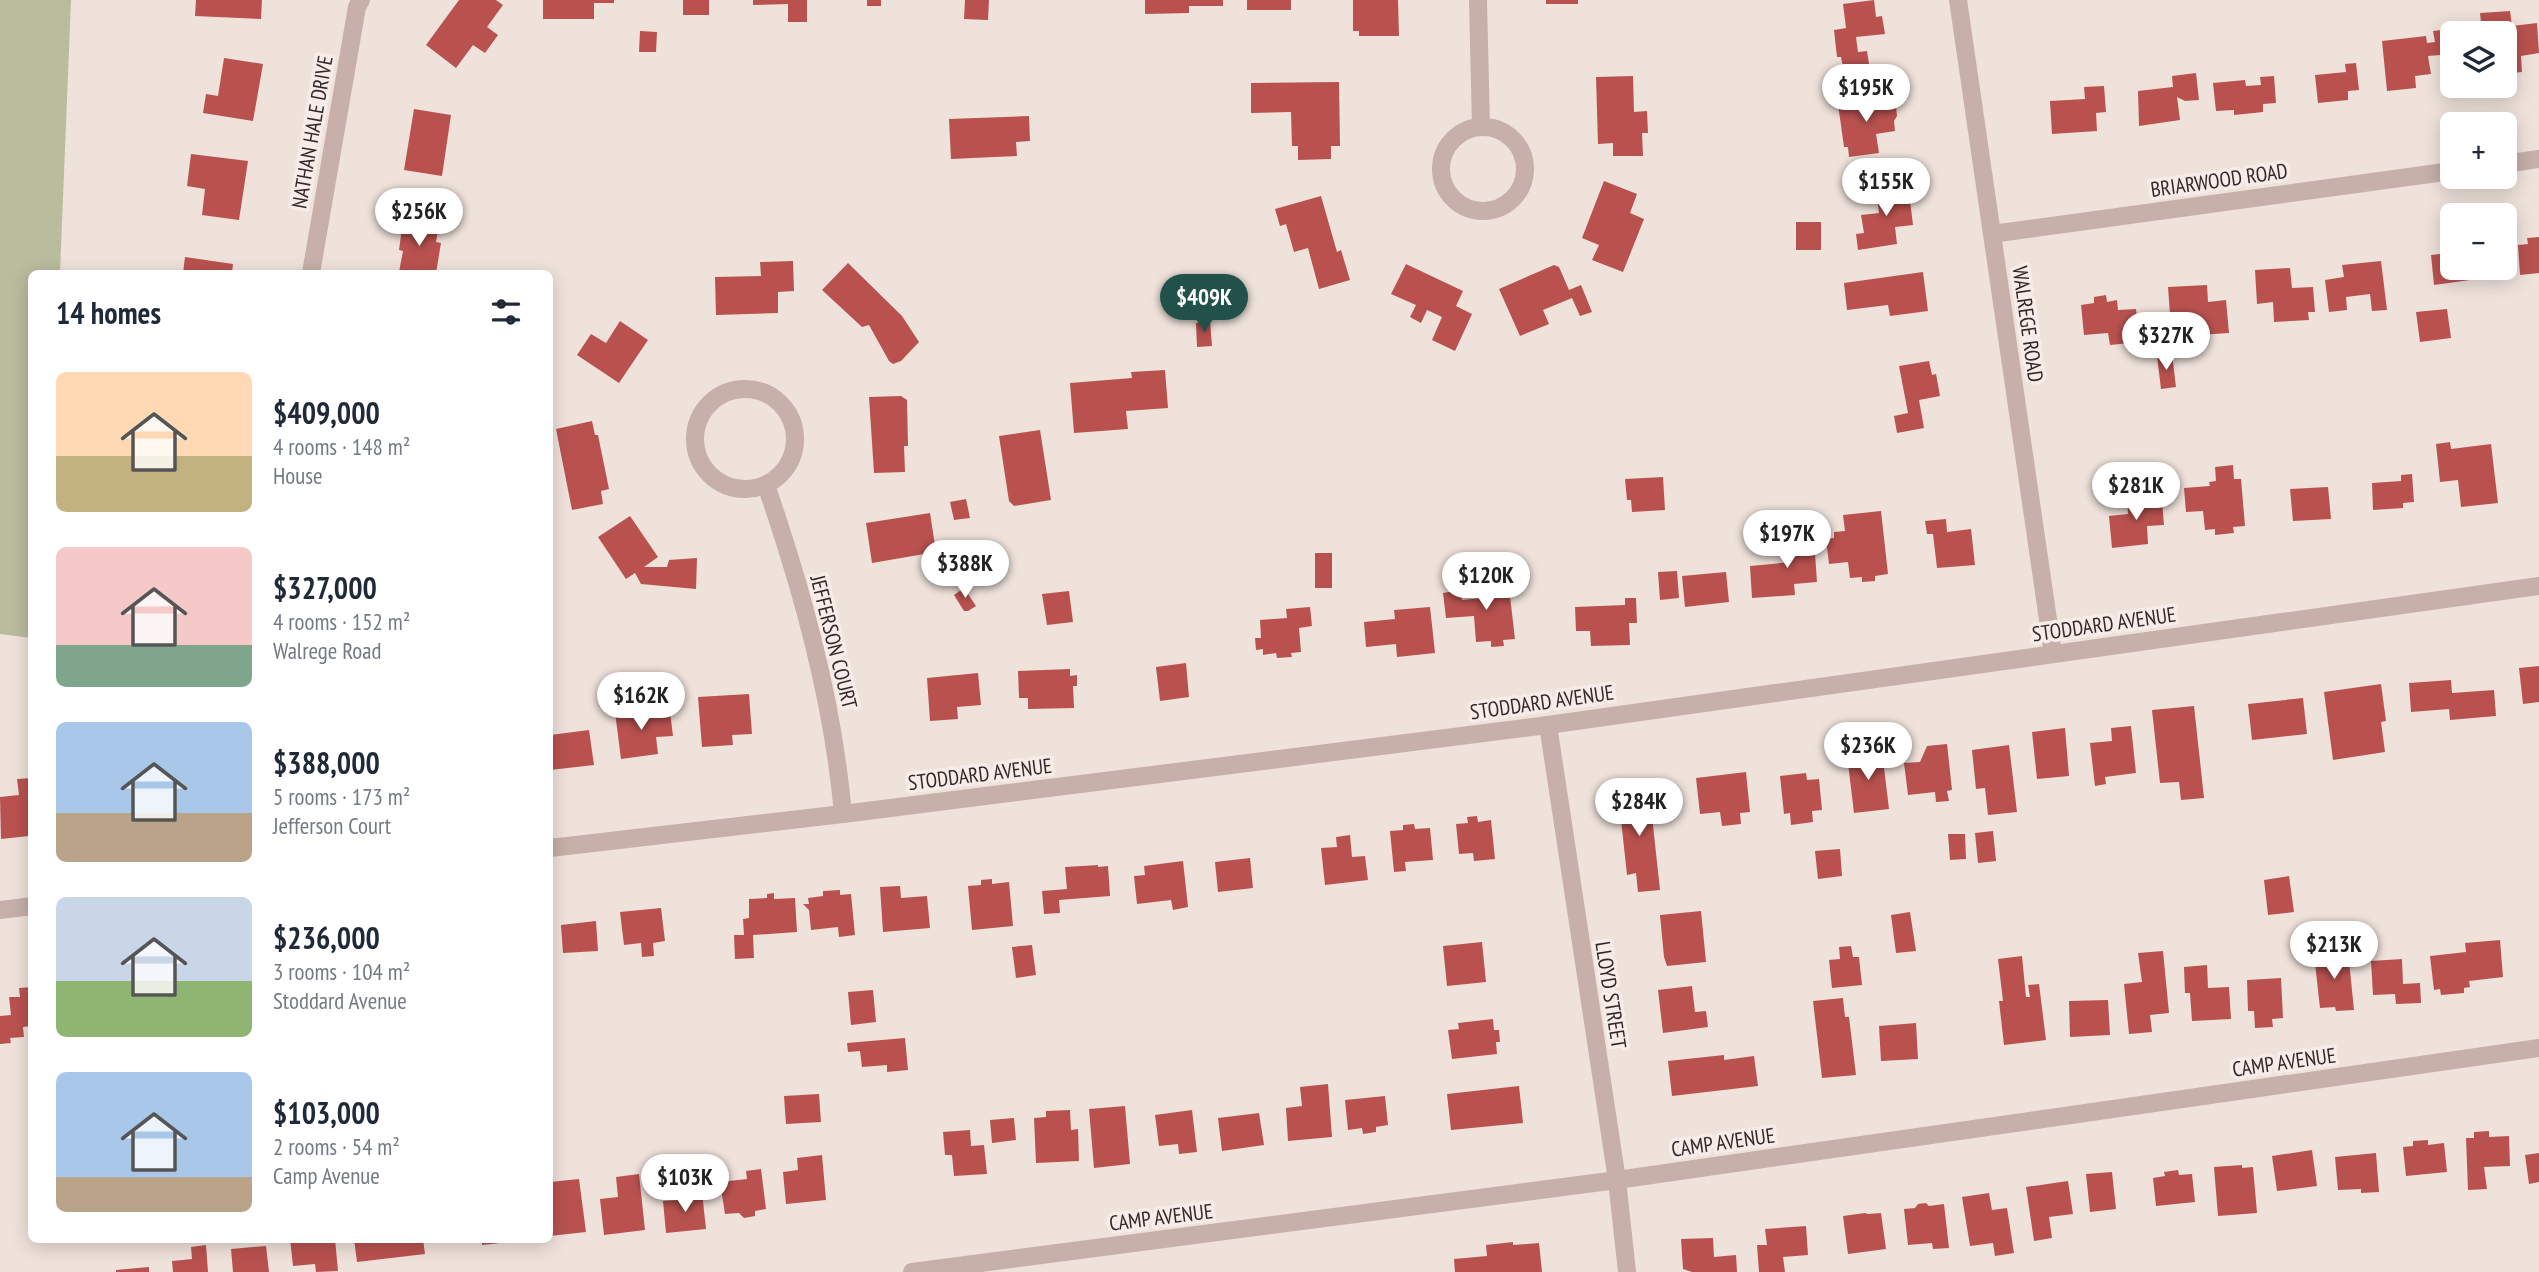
<!DOCTYPE html>
<meta charset="utf-8">
<style>
:root{--surface:#fff;--page:#f2f2f3;--text:#1f2937;--muted:#747a83;--accent:#22514a}
body{margin:0;font-family:"PT Sans Narrow",sans-serif;background:var(--page);color:var(--text);height:100vh;display:flex;flex-direction:column;font-size:26px;white-space:nowrap}
*{box-sizing:border-box;margin:0}
p{font-size:23px;color:var(--muted)}
.icon{flex:none;width:38px;height:38px;fill:none;stroke:currentColor;stroke-width:2;stroke-linecap:round;stroke-linejoin:round}
.map{position:relative;flex:1;overflow:hidden}
.details{position:absolute;left:28px;top:270px;width:525px;height:973px;display:flex;flex-direction:column;background:var(--surface);border-radius:10px;box-shadow:0 4px 18px #0003}
.details>*{flex:none}
.controls{position:absolute;left:2440px;top:21px;display:grid;gap:14px}
.controls a{display:grid;place-items:center;width:77px;height:77px;border-radius:10px;background:var(--surface);box-shadow:0 4px 18px #0003;font-size:35px}
.price{position:absolute;translate:-50% -60px;padding:0 16px;border-radius:24px;background:#fff;color:#222;font-size:23px;line-height:46px;filter:drop-shadow(0 2px 4px #0008)}
.price::after{content:'';position:absolute;left:50%;top:42px;width:21px;height:16px;margin-left:-10px;background:inherit;clip-path:polygon(0 0,100% 0,50% 100%)}
.price.selected{background:var(--accent);color:#fff}
ul{padding:0;list-style:none}
li{display:flex;align-items:center;gap:21px;height:175px;padding:0 28px}
li span{display:grid;place-items:center;flex:none;width:196px;height:140px;border-radius:10px;color:#555}
li>.icon{margin-inline-start:auto}
span .icon{width:84px;height:84px;fill:#fffc;stroke-width:1}
li b{font-size:30px}
h2{display:flex;justify-content:space-between;align-items:center;height:84px;padding:0 28px;font-size:30px}
.map>svg:first-child{display:block}
.green{fill:#b9bc9d}
.building{fill:#b9524f}
.lines{fill:none;stroke-linecap:round;stroke-linejoin:round}
.minor{stroke:#c6b0a9;stroke-width:18}
.tertiary{stroke:#c6b0a9;stroke-width:18}
.labels{text-anchor:middle;dominant-baseline:central;stroke-width:7;stroke-linejoin:round;paint-order:stroke}
.street-label{font-size:21px;fill:#332928;stroke:#f7ece7}
</style>
<div class="map">
<svg width="2539" height="1272" viewBox="0 0 2539 1272">
<rect width="100%" height="100%" fill="#efe2db"/>
<path class="green" d="M0,0H71L60,273H32L31,638L0,634Z"/>
<g class="building">
<path d="M196,0H262L261,19L195,16Z"/>
<path d="M459,0H496L503,5L487,27L498,35L485,53L473,45L456,68L426,45Z"/>
<path d="M543,0H614V3H594V19H543Z"/>
<rect x="683" y="0" width="26" height="15"/>
<path d="M753,0H807V22H788V4L753,5Z"/>
<rect x="867" y="0" width="14" height="6"/>
<path d="M965,0H989L988,20L964,19Z"/>
<path d="M1145,0H1223V6H1189V13L1145,14Z"/>
<rect x="1247" y="0" width="44" height="10"/>
<path d="M1353,0H1398L1399,36H1359V31H1353Z"/>
<rect x="1546" y="0" width="32" height="4"/>
<path d="M1874,0L1876,17L1882,16L1885,34L1856,37L1858,52L1867,51L1869,64L1843,67L1841,57H1837L1834,30L1846,28L1843,4Z"/>
<path d="M2510,11L2512,26L2537,23L2539,53L2521,56L2522,72L2504,74V33H2482L2480,13Z"/>
<path d="M2450,29L2452,54L2428,56L2431,74L2415,76L2416,88L2387,91L2382,41L2426,36L2427,43L2435,42L2433,31Z"/>
<path d="M640,31L657,32L656,52H639Z"/>
<path d="M224,58L263,64L253,121L203,113L206,94L218,96Z"/>
<path d="M2356,63L2359,90L2348,91V100L2318,103L2315,75L2346,72L2345,64Z"/>
<path d="M2196,73L2199,100L2185,101L2177,97L2180,120L2139,126L2138,91L2173,87L2172,76Z"/>
<path d="M1633,76L1634,112L1647,111L1648,133H1642L1643,156H1613V143L1598,144L1596,77Z"/>
<path d="M2274,76L2276,103L2263,104V112L2234,115V110L2216,111L2213,83L2245,80L2246,86L2261,85L2260,77Z"/>
<path d="M1339,82L1340,146H1331V159L1298,160V146H1292L1291,112L1251,113V83Z"/>
<path d="M2104,86L2106,112L2096,113L2097,131L2052,134L2050,101L2085,99L2084,87Z"/>
<path d="M1895,97L1897,116L1894,121L1895,131L1876,134L1879,153L1849,157L1848,147H1844L1838,104Z"/>
<path d="M414,109L451,115L442,176L404,170Z"/>
<path d="M1029,116L1030,141L1016,142L1017,156L951,159L949,119Z"/>
<path d="M191,154L248,161L239,220L202,215L205,189L187,186Z"/>
<path d="M1604,181L1637,194L1630,213L1644,219L1623,272L1592,260L1599,245L1582,238Z"/>
<path d="M1908,184L1913,225L1895,227L1897,244L1858,250L1856,234L1864,233L1861,215L1879,213L1876,188Z"/>
<path d="M1321,196L1337,252L1341,250L1350,280L1319,289L1308,248L1294,252L1286,224L1280,226L1275,209Z"/>
<path d="M403,220L439,225L436,242L441,243L436,273L399,272L403,251L399,250Z"/>
<rect x="1796" y="222" width="25" height="28"/>
<path d="M2539,237V273L2520,275L2518,245L2528,244L2527,238Z"/>
<path d="M2452,246V268H2469L2470,280L2434,285L2431,255L2440,254V247Z"/>
<path d="M185,257L233,264L232,273H183Z"/>
<path d="M793,261L794,291L778,292V313L716,315L715,277L761,276L760,262Z"/>
<path d="M2381,261L2387,310L2372,311L2370,294L2346,297L2347,310L2329,312L2325,280L2344,277L2342,265Z"/>
<path d="M848,263L902,316L919,342L901,361L893,364L889,361L869,325L862,327L822,290Z"/>
<path d="M1406,264L1463,291L1456,306L1472,314L1455,351L1432,340L1442,317L1427,310L1421,323L1410,317L1416,305L1391,294Z"/>
<path d="M1554,265L1559,267L1569,290L1581,285L1592,312L1580,316L1572,298L1543,310L1549,324L1520,336L1499,289Z"/>
<path d="M2290,268L2292,288L2313,287L2315,312H2308L2309,320L2274,322L2273,302L2257,304L2255,270Z"/>
<path d="M1923,272L1928,311L1890,316L1888,305L1847,310L1844,283Z"/>
<path d="M2207,285L2208,302L2226,300L2229,333L2198,335V340L2172,342L2168,287Z"/>
<path d="M2106,295L2107,302L2117,300L2118,310L2136,309L2140,342L2110,345L2108,333L2084,335L2081,305L2094,303V297Z"/>
<path d="M2447,309L2451,338L2420,342L2416,312Z"/>
<path d="M620,321L648,340L619,383L577,355L591,334L606,343Z"/>
<path d="M1210,321L1212,346L1197,347L1196,323Z"/>
<path d="M2172,354L2176,387L2161,389L2157,356Z"/>
<path d="M1929,361L1932,375L1936,374L1940,396L1919,400L1924,428L1897,433L1894,416L1908,413L1899,366Z"/>
<path d="M1165,370L1168,408L1126,411L1128,429L1074,433L1070,383L1132,378L1131,372Z"/>
<path d="M901,396L907,400L908,446H904L905,472L874,473L869,397Z"/>
<path d="M592,421L595,435H598L609,489L601,491L603,504L572,510L556,429Z"/>
<path d="M1040,430L1051,500L1014,506L1009,501L999,436Z"/>
<path d="M2450,442L2451,449L2491,444L2498,503L2461,507L2458,480L2440,482L2436,444Z"/>
<path d="M2233,465L2234,479H2241L2245,526L2233,527L2234,533L2215,535V529L2205,530L2203,511L2186,512L2184,488L2210,486L2209,482L2216,481L2215,467Z"/>
<path d="M2412,474L2414,502L2403,503V508L2373,510L2372,483L2401,481V475Z"/>
<path d="M1663,477L1665,510L1632,512L1631,500H1627L1625,479Z"/>
<path d="M2328,487L2331,519L2293,521L2290,489Z"/>
<path d="M2148,495L2149,501L2162,500L2164,525L2147,526L2148,544L2112,548L2109,516L2128,514L2127,497Z"/>
<path d="M966,499L970,518L954,520L950,502Z"/>
<path d="M1881,511L1888,574L1875,576V581L1862,582V577L1850,578L1848,562L1829,564L1826,539L1834,538V532L1845,531L1843,515Z"/>
<path d="M930,513L936,552L872,563L866,523Z"/>
<path d="M630,516L658,557L644,567H667L669,560L697,558L696,589L641,584L635,573L626,579L598,537Z"/>
<path d="M1946,519L1947,532L1971,529L1975,565L1937,568L1933,534H1927L1925,521Z"/>
<path d="M1813,525L1817,582L1794,584L1795,595L1752,598L1750,566L1792,562L1791,555H1800L1798,526Z"/>
<rect x="1315" y="553" width="17" height="35"/>
<path d="M1677,571L1679,598L1660,600L1658,572Z"/>
<path d="M1726,572L1729,602L1685,607L1682,576Z"/>
<path d="M1508,579L1515,639L1503,640L1504,646L1491,647V641L1476,642L1474,616L1446,618L1443,593L1461,590L1462,600L1483,598L1481,582Z"/>
<path d="M964,588L976,606L968,611H964L954,595Z"/>
<path d="M1069,591L1073,622L1047,625L1042,594Z"/>
<path d="M1625,598H1636L1637,623H1629L1630,645L1591,646L1590,631H1576L1575,607L1625,605Z"/>
<path d="M1310,607L1312,626L1299,628L1301,652L1291,653L1292,657L1277,658L1276,653L1263,655V649L1256,650L1255,638H1261L1260,620L1287,618L1286,609Z"/>
<path d="M1430,607L1435,653L1397,657L1396,644L1366,647L1364,622L1395,619L1394,610Z"/>
<path d="M1186,663L1189,697L1160,701L1156,667Z"/>
<path d="M2539,666V702L2523,704L2519,668Z"/>
<path d="M1070,669V676L1077,675V686H1073L1074,708L1028,709V698H1019L1018,671Z"/>
<path d="M978,673L981,705L957,707L958,719L930,721L927,678Z"/>
<path d="M2451,680L2452,693L2494,690L2496,716L2450,720L2449,709L2411,712L2409,683Z"/>
<path d="M2381,684L2386,721L2381,722L2385,752L2333,760L2324,692Z"/>
<path d="M749,694L752,734L732,735L733,745L702,747L698,697Z"/>
<path d="M2303,698L2307,734L2252,740L2248,704Z"/>
<path d="M2194,706L2204,798L2181,800L2179,782L2160,783L2152,710Z"/>
<path d="M652,707L653,715L670,712L673,736L656,737L658,754L621,759L615,712Z"/>
<path d="M2131,726L2136,773L2105,777L2106,784L2095,786L2090,743L2112,741L2111,728Z"/>
<path d="M2065,728L2069,776L2037,779L2032,732Z"/>
<path d="M589,730L594,765L550,770V735Z"/>
<path d="M1947,744L1952,790L1947,791L1949,801L1936,802L1935,792L1908,795L1904,763L1920,762L1927,746Z"/>
<path d="M2009,745L2017,812L1988,815L1985,788L1976,789L1972,750Z"/>
<path d="M1882,751L1889,809L1854,813L1847,755Z"/>
<path d="M1746,772L1750,812L1740,813L1741,824L1722,826L1720,812L1700,814L1696,778Z"/>
<path d="M1806,773L1807,780L1819,779L1822,810L1812,811L1813,822L1791,825L1790,813L1784,814L1780,776Z"/>
<path d="M32,778V828H29V836L1,839L0,797L19,795L17,779Z"/>
<path d="M1649,788L1660,890L1638,892L1636,873L1627,875L1618,792Z"/>
<path d="M1477,816L1478,822L1491,820L1495,859L1474,861L1473,853L1459,854L1456,824L1468,823L1467,817Z"/>
<path d="M1414,824L1415,829L1430,828L1433,860L1405,862L1406,871L1394,872L1390,831L1403,830V825Z"/>
<path d="M1993,831L1996,861L1978,863L1975,833Z"/>
<path d="M1948,834H1965L1966,859L1950,860Z"/>
<path d="M1350,835L1352,857L1365,856L1368,880L1325,885L1321,848L1337,847L1336,837Z"/>
<path d="M1840,849L1842,876L1818,879L1815,851Z"/>
<path d="M1250,858L1253,888L1218,892L1215,862Z"/>
<path d="M1183,861L1188,907L1173,910L1171,900L1137,904L1134,876L1145,875L1144,866Z"/>
<path d="M1098,865V867L1108,866L1110,896L1059,900L1060,913L1044,914L1042,891L1067,889L1065,867Z"/>
<path d="M2289,876L2294,912L2268,915L2264,880Z"/>
<path d="M992,879V884L1009,882L1013,926L972,930L968,886L981,885V880Z"/>
<path d="M900,886L901,898L927,896L930,928L883,932L880,887Z"/>
<path d="M840,890V895L851,894L855,935L839,937L838,927L811,930L809,910L803,904H809L808,898L823,896V891Z"/>
<path d="M774,893V899L795,898L797,932L753,935L754,958L735,959L734,935H744L743,919L749,918V899L767,898V894Z"/>
<path d="M661,908L665,941L653,943L654,956L642,957L641,943L624,945L620,912Z"/>
<path d="M1701,911L1706,962L1667,966L1664,957L1660,915Z"/>
<path d="M1910,912L1916,951L1896,953L1891,915Z"/>
<path d="M596,921L598,951L563,953L561,925Z"/>
<path d="M2500,940L2503,977L2469,981L2470,987L2464,988V993L2441,995L2440,989L2434,990L2430,956L2466,952L2465,943Z"/>
<path d="M1482,942L1486,982L1447,986L1443,946Z"/>
<path d="M1032,945L1036,975L1016,978L1012,947Z"/>
<path d="M1851,946L1853,957H1859L1862,985L1832,988L1829,960L1840,959L1839,947Z"/>
<path d="M2163,951L2169,1013L2150,1015L2152,1032L2129,1034L2124,984L2142,982L2138,953Z"/>
<path d="M2348,951L2354,1010L2336,1011L2335,1007L2320,1008L2314,954Z"/>
<path d="M2022,956L2026,997H2030L2028,985L2039,984L2046,1040L2004,1045L1999,1001H2003L1998,959Z"/>
<path d="M2402,959L2403,984L2420,983L2421,1003L2396,1004L2395,994L2373,995L2371,961Z"/>
<path d="M2207,965L2208,988L2229,987L2231,1019L2192,1021L2190,993H2185L2184,967Z"/>
<path d="M2281,978L2283,1018L2272,1019L2273,1027L2255,1028L2254,1011H2248L2247,980Z"/>
<path d="M1692,986L1695,1012L1706,1011L1708,1027L1663,1033L1658,990Z"/>
<path d="M32,987V1026L23,1027L24,1037L10,1038L11,1043L0,1044V1016L11,1015L9,997H20L19,988Z"/>
<path d="M873,990L876,1022L851,1025L848,992Z"/>
<path d="M1843,998L1845,1017H1849L1856,1075L1822,1078L1813,1001Z"/>
<path d="M2108,1000L2110,1035L2070,1037L2069,1001Z"/>
<path d="M1493,1019L1494,1030H1499L1500,1042H1496L1497,1054L1452,1059L1448,1030L1459,1029L1458,1023Z"/>
<path d="M1916,1023L1918,1059L1881,1061L1879,1026Z"/>
<path d="M905,1038L908,1070L887,1072V1065L862,1067L860,1051L848,1052L847,1043Z"/>
<path d="M1724,1055V1060L1754,1056L1758,1086L1672,1096L1668,1061Z"/>
<path d="M1328,1084L1332,1137L1288,1141L1286,1108L1302,1106L1300,1087Z"/>
<path d="M1519,1086L1523,1123L1451,1130L1447,1094Z"/>
<path d="M819,1094L821,1122L786,1124L784,1096Z"/>
<path d="M1385,1096L1388,1125L1376,1127V1132L1363,1134L1362,1128L1348,1130L1345,1100Z"/>
<path d="M1125,1106L1130,1164L1094,1168L1089,1109Z"/>
<path d="M1070,1110L1071,1130L1078,1129L1079,1161L1036,1163L1034,1118L1046,1117V1111Z"/>
<path d="M1192,1110L1197,1152L1179,1154L1178,1144L1159,1146L1155,1115Z"/>
<path d="M1259,1113L1264,1145L1222,1151L1218,1118Z"/>
<path d="M1014,1118L1016,1140L992,1143L990,1120Z"/>
<path d="M970,1130L971,1146L984,1145L987,1174L954,1176L952,1155H945L943,1132Z"/>
<path d="M2489,1131V1137L2509,1136L2510,1166L2484,1167L2487,1189L2468,1190L2466,1138H2474V1132Z"/>
<path d="M2428,1140V1145L2444,1143L2447,1172L2406,1176L2403,1147L2413,1146V1141Z"/>
<path d="M2312,1150L2317,1186L2277,1191L2272,1156Z"/>
<path d="M2376,1153L2379,1192L2361,1193V1189L2338,1190L2335,1157Z"/>
<path d="M2539,1153V1182L2529,1184L2525,1155Z"/>
<path d="M822,1155L826,1200L786,1204L783,1172L798,1170L797,1158Z"/>
<path d="M2242,1165V1168L2253,1167L2257,1213L2218,1216L2214,1167Z"/>
<path d="M761,1169L766,1209L755,1211V1216L744,1218L739,1213L725,1214L720,1182L747,1179L746,1171Z"/>
<path d="M2178,1170L2179,1175L2192,1174L2195,1202L2156,1206L2153,1178L2165,1176L2164,1172Z"/>
<path d="M2112,1172L2116,1209L2090,1212L2086,1174Z"/>
<path d="M639,1174L645,1230L604,1235L600,1199L618,1197L616,1177Z"/>
<path d="M579,1179L586,1232L550,1236V1202L552,1201L550,1182Z"/>
<path d="M2068,1181L2073,1214L2049,1217L2052,1238L2034,1241L2026,1187Z"/>
<path d="M702,1192L706,1229L666,1233L663,1201L693,1199L692,1193Z"/>
<path d="M1989,1193L1992,1210L2007,1208L2014,1253L1995,1256L1993,1243L1970,1246L1962,1197Z"/>
<path d="M1926,1203L1929,1206L1944,1204L1949,1248L1933,1249L1932,1243L1908,1245L1904,1209L1915,1208L1918,1204Z"/>
<path d="M1865,1213L1868,1214L1881,1213L1886,1249L1848,1254L1843,1216Z"/>
<path d="M1806,1226L1808,1255L1783,1257L1785,1272H1759L1757,1245H1767L1765,1229Z"/>
<path d="M1713,1238L1714,1257L1736,1255L1737,1272H1692L1683,1269L1681,1239Z"/>
<path d="M290,1239H335L338,1271L316,1272L315,1264L293,1266Z"/>
<path d="M354,1239H423L425,1254L357,1262Z"/>
<path d="M482,1239H518V1241L482,1245Z"/>
<path d="M1513,1242V1245L1539,1243L1542,1272H1455L1454,1259L1487,1256L1486,1245Z"/>
<path d="M206,1245L208,1272H173L172,1261L192,1259L191,1247Z"/>
<path d="M266,1246L269,1272H233L231,1249Z"/>
<path d="M149,1267V1272H116V1270Z"/>
</g>
<g class="lines">
<g class="minor">
<path d="M1478,0L1481,127"/>
<path d="M1958,0L2053,654"/>
<circle cx="1483" cy="169" r="42"/>
<path d="M2504,164L2539,159"/>
<path d="M1992,234L2452,171"/>
<path d="M311,273L357,7L361,0"/>
<circle cx="745" cy="439" r="50"/>
<path d="M766,485C803,592 833,702 843,814"/>
<path d="M1548,725L1617,1180L1627,1272"/>
<path d="M912,1272L1617,1180L2539,1048"/>
</g>
<g class="tertiary">
<path d="M550,848L843,814L1548,725L2539,586"/>
<path d="M0,910L32,906"/>
</g>
</g>
<g class="labels">
<g class="street-label">
<text transform="translate(312 132) rotate(-80)">NATHAN HALE DRIVE</text>
<text transform="translate(2219 180) rotate(-8)">BRIARWOOD ROAD</text>
<text transform="translate(2028 324) rotate(82)">WALREGE ROAD</text>
<text transform="translate(2104 624) rotate(-8)">STODDARD AVENUE</text>
<text transform="translate(834 642) rotate(76)">JEFFERSON COURT</text>
<text transform="translate(1542 702) rotate(-8)">STODDARD AVENUE</text>
<text transform="translate(980 774) rotate(-7)">STODDARD AVENUE</text>
<text transform="translate(1611 995) rotate(81)">LLOYD STREET</text>
<text transform="translate(2284 1062) rotate(-8)">CAMP AVENUE</text>
<text transform="translate(1723 1142) rotate(-8)">CAMP AVENUE</text>
<text transform="translate(1161 1217) rotate(-7)">CAMP AVENUE</text>
</g>
</g>
</svg>
<div class="controls">
<a><svg class="icon" aria-label="layers" viewBox="0 0 24 24"><path d="M12 4l9 5-9 5-9-5zM3 14l9 5 9-5"/></svg></a>
<a>+</a>
<a>−</a>
</div>
<b class="price" style="left:1866px;top:124px">$195K</b>
<b class="price" style="left:1886px;top:218px">$155K</b>
<b class="price" style="left:419px;top:248px">$256K</b>
<b class="price selected" style="left:1204px;top:334px">$409K</b>
<b class="price" style="left:2166px;top:372px">$327K</b>
<b class="price" style="left:2136px;top:522px">$281K</b>
<b class="price" style="left:1787px;top:570px">$197K</b>
<b class="price" style="left:965px;top:600px">$388K</b>
<b class="price" style="left:1486px;top:612px">$120K</b>
<b class="price" style="left:641px;top:732px">$162K</b>
<b class="price" style="left:1868px;top:782px">$236K</b>
<b class="price" style="left:1639px;top:838px">$284K</b>
<b class="price" style="left:2334px;top:981px">$213K</b>
<b class="price" style="left:685px;top:1214px">$103K</b>
<section class="details">
<h2>14 homes<svg class="icon" aria-label="filters" viewBox="0 0 24 24"><path d="M4 7h16M4 17h16"/><circle cx="9" cy="7" r="2"/><circle cx="15" cy="17" r="2"/></svg></h2>
<ul>
<li><span style="background:linear-gradient(#ffd9b3 60%,#c2b280 0)"><svg class="icon" aria-label="home" viewBox="0 0 24 24"><path d="M3 11l9-7 9 7M6 9v11h12V9"/></svg></span><div><b>$409,000</b><p>4 rooms · 148 m²</p><p>House</p></div></li>
<li><span style="background:linear-gradient(#f6c9c9 70%,#7fa58c 0)"><svg class="icon" aria-label="home" viewBox="0 0 24 24"><path d="M3 11l9-7 9 7M6 9v11h12V9"/></svg></span><div><b>$327,000</b><p>4 rooms · 152 m²</p><p>Walrege Road</p></div></li>
<li><span style="background:linear-gradient(#a9c7e8 65%,#b9a48a 0)"><svg class="icon" aria-label="home" viewBox="0 0 24 24"><path d="M3 11l9-7 9 7M6 9v11h12V9"/></svg></span><div><b>$388,000</b><p>5 rooms · 173 m²</p><p>Jefferson Court</p></div></li>
<li><span style="background:linear-gradient(#c9d6e8 60%,#8fb573 0)"><svg class="icon" aria-label="home" viewBox="0 0 24 24"><path d="M3 11l9-7 9 7M6 9v11h12V9"/></svg></span><div><b>$236,000</b><p>3 rooms · 104 m²</p><p>Stoddard Avenue</p></div></li>
<li><span style="background:linear-gradient(#a9c7e8 75%,#b9a48a 0)"><svg class="icon" aria-label="home" viewBox="0 0 24 24"><path d="M3 11l9-7 9 7M6 9v11h12V9"/></svg></span><div><b>$103,000</b><p>2 rooms · 54 m²</p><p>Camp Avenue</p></div></li>
</ul>
</section>
</div>
